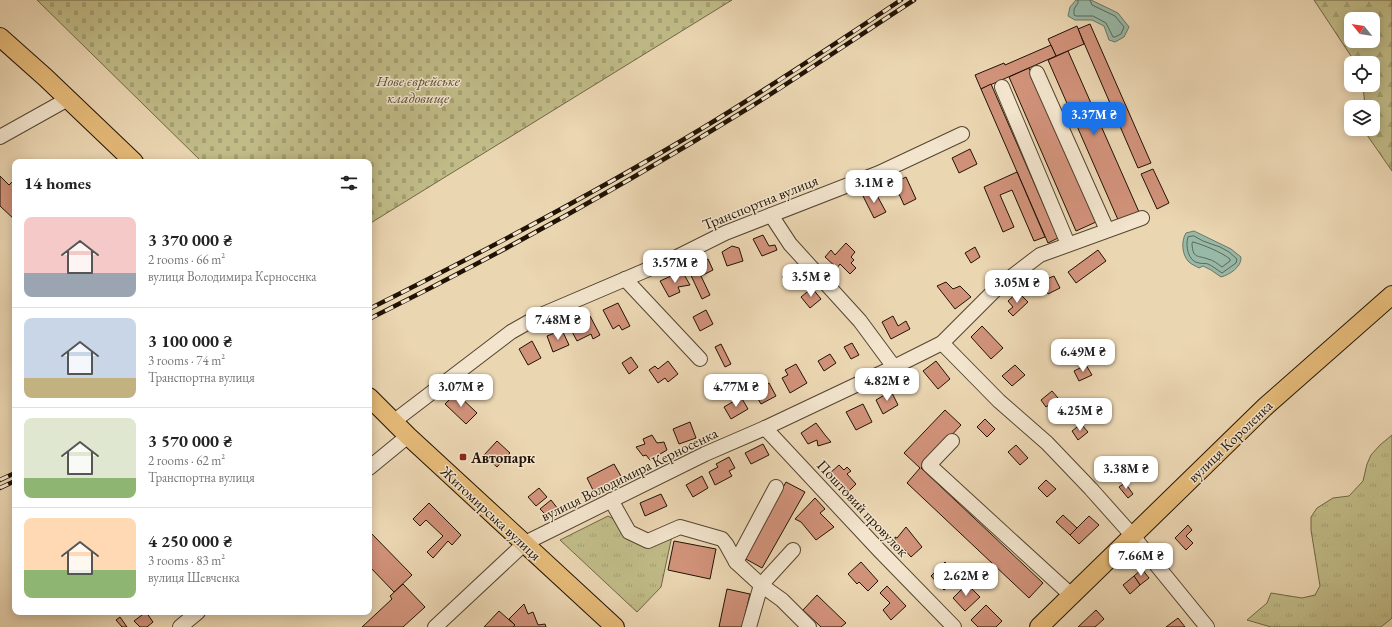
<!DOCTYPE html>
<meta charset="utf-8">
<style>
:root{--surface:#fff;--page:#f6f6f6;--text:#222;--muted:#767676;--line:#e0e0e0;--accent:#1a73e8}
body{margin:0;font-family:"EB Garamond",serif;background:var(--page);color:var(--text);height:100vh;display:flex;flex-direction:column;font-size:15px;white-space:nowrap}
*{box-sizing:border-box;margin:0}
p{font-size:13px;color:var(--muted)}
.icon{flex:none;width:22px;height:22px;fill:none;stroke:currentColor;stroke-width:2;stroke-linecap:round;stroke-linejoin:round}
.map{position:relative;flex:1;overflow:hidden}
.details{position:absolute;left:12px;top:159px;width:360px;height:456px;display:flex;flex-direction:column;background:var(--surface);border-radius:8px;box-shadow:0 2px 10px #0003}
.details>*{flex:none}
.needle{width:26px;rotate:300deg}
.tools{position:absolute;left:1344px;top:12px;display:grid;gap:8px}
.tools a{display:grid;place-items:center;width:36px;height:36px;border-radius:8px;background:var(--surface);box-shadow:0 2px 10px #0003;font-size:20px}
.price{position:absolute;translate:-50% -34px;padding:0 9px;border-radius:8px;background:#fff;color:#222;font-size:13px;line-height:26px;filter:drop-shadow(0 1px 2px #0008)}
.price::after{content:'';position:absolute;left:50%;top:24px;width:12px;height:9px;margin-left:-6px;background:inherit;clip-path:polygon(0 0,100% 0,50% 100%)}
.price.current{background:var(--accent);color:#fff}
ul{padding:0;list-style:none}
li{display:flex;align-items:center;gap:12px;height:100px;padding:0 12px}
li+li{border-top:1px solid var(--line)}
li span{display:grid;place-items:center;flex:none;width:112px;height:80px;border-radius:8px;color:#555}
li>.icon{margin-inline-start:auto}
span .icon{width:48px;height:48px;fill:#fffc;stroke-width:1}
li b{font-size:17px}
h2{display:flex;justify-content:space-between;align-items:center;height:48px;padding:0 12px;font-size:17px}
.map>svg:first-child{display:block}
.grass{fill:url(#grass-tufts);stroke:#706746}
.forest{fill:url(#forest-firs);stroke:#706746;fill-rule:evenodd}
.cemetery{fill:url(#cemetery-stones);stroke:#706746}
.water{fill:#99b9a8;stroke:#697766}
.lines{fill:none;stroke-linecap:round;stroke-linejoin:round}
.shore{stroke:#5d6656;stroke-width:1}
.building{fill:#d1927a;stroke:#211304}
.minor-casing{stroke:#544430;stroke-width:16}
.major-casing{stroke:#211304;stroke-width:20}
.minor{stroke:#f2e4cd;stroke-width:14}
.major{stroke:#e6bb79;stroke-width:18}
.rail-casing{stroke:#211304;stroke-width:4.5}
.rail{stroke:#f2e4cd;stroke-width:3;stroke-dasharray:9;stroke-linecap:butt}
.poi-dot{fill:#8f2418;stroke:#f2e4cd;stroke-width:1.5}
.labels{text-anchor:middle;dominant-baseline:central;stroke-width:3;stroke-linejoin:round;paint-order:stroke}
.park-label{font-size:15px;font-style:italic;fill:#594e32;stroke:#f2e4cd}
.street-label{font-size:15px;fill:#211304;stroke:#f2e4cd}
.poi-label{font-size:15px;font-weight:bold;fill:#211304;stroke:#f2e4cd;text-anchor:start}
</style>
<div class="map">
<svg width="1392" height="627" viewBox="0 0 1392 627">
<defs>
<pattern id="grass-tufts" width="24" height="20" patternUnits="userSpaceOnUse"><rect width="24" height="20" fill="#c0bb87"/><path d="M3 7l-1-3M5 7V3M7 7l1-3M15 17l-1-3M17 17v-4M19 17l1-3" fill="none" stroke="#a5a073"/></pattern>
<pattern id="forest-firs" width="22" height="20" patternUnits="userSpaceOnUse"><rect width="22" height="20" fill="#c0bb87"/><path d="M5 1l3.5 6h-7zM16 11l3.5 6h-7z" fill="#a5a073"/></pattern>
<pattern id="cemetery-stones" width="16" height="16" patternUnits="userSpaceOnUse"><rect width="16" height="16" fill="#c0bb87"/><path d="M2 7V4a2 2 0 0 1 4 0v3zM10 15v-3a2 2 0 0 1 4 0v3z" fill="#a5a073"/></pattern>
</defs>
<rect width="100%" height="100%" fill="#ebd6b2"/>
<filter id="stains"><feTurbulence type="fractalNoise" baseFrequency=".005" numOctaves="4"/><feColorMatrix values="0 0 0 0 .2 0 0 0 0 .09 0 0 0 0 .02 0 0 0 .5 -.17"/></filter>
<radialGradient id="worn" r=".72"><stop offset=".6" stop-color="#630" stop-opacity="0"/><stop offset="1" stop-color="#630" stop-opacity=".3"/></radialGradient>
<g class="grass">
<path d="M1392,435V618L1381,627H1271L1247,620L1267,603L1271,593L1302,598L1315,595L1320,586L1311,530V517L1317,508L1333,498L1349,496L1363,481L1367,464L1371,455L1380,445Z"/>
<path d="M608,516L619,522L624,536H672L661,587L637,612L560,540Z"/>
</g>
<path class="forest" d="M1314,0H1392V171L1367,135V129H1373V107H1365L1363,85H1373V63H1354L1351,56ZM1351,19H1373V41H1351Z"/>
<path class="cemetery" d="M37,0H732L369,224V162H202Z"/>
<g class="water">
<path d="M1076,0H1091L1118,13L1129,27L1124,37L1115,42L1109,40L1104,26L1092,20H1075L1068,16L1070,7Z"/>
<path d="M1194,231L1231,249L1241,257C1242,267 1229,275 1221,277L1211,270L1203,266L1199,268C1196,266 1190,264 1188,261C1182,254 1181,241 1186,233Z"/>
</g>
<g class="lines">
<g class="shore">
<path d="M1078,0V3L1074,9V15L1076,16H1093L1106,23L1113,37H1115L1121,34L1124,27L1115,16L1092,5L1090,0"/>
<path d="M1194,236L1203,241L1220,247L1229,252L1237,259L1236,263L1222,273C1217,270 1213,266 1208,264C1205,263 1203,264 1199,263C1188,262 1185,245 1188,237Z"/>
<path d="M1193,242C1204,245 1221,252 1230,259V261L1222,267C1218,264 1213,260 1208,259C1197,255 1193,259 1192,244Z"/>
</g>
</g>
<g class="building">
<path d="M1090,24L1151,163L1138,168L1078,29Z"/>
<path d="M1077,26L1084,44L1056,56L1048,39Z"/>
<path d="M1051,45L1056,56L981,89L975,75L1004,63L1005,65Z"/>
<path d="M1068,51L1139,212L1119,222L1048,60Z"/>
<path d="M1029,68L1096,222L1076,231L1009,77Z"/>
<path d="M991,84L1058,238L1048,243L981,89Z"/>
<path d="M970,149L977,164L959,173L952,158Z"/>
<path d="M1153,169L1169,203L1157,209L1141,174Z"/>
<path d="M1017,172L1045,237L1034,241L1012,190L1000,195L1014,227L1003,232L984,187Z"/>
<path d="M0,176L9,185L14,180L15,181V220L0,206Z"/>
<path d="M906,177L916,199L904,205L894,183Z"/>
<path d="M874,190L886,212L874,218L863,196Z"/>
<path d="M763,235L769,246L775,245L777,250L762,256L753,239Z"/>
<path d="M846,243L855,252L851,257L854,260L851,263L856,268L850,274L840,264L837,268L825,257L831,250L835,255Z"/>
<path d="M732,246L739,248L743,261L727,266L722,252Z"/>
<path d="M975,247L980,257L971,263L965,253Z"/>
<path d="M1098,250L1106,261L1076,283L1068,272Z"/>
<path d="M708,259L713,270L701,276L710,295L702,299L688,269Z"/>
<path d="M792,266L804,276L794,288L782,277Z"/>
<path d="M682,271L690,285L678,287L680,292L669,297L660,281Z"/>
<path d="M1054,276L1060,288L1048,294L1042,281Z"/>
<path d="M946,282L953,289L960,286L971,297L955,309L937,286Z"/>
<path d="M812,288L821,299L810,308L801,297Z"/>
<path d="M1018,292L1028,302L1013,316L1008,311L1013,307L1008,301Z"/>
<path d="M618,303L630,326L622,330L619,325L613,329L603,310Z"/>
<path d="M706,310L713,324L700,331L693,317Z"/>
<path d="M590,316L600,335L593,339L591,334L577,341L569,326Z"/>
<path d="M893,316L898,326L906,321L910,329L891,339L882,322Z"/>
<path d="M982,326L1003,348L991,359L971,337Z"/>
<path d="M562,330L569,345L553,352L547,336Z"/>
<path d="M532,341L541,358L528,365L519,349Z"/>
<path d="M852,343L859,355L851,359L844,347Z"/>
<path d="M721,344L731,364L725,367L715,347Z"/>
<path d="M830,354L836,363L824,371L818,361Z"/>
<path d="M631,357L638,367L629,374L622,363Z"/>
<path d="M668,361L678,374L668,382L665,378L658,383L649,370L655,366L658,369Z"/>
<path d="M936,361L950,379L938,389L923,371Z"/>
<path d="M796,364L807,383L790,393L782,378L788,375L785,370Z"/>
<path d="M1015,365L1025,375L1012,386L1002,376Z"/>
<path d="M1086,365L1092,375L1079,381L1074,371Z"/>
<path d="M769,383L776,396L761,404L754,392Z"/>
<path d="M891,391L898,405L883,414L876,400Z"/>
<path d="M1052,391L1058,398L1046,407L1041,400Z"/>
<path d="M456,393L477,413L466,424L445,404Z"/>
<path d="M741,397L748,409L731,419L724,407Z"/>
<path d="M863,404L872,422L856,430L846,412Z"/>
<path d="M945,410L961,425L921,468L1043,583L1029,598L907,483L920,468L904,453Z"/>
<path d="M985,419L995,429L987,437L977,427Z"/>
<path d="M690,422L696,438L679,444L673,429Z"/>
<path d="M816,423L825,435L831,442L818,446L817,440L808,444L801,433Z"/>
<path d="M1081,424L1088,432L1078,440L1072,431Z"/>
<path d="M652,435L657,443L664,442L667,450L650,460L646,455L643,456L636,447L645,444L643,439Z"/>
<path d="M497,441L510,453L497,467L484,455Z"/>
<path d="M763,444L769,455L751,464L745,453Z"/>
<path d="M1016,445L1028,458L1020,465L1008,452Z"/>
<path d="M729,457L735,468L729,471L732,476L715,485L709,472L718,467L716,464Z"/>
<path d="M1121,457L1128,463L1123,469L1115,464Z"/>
<path d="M614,464L622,478L594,492L587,478Z"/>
<path d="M839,465L844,470L847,467L851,471L847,474L856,484L847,493L829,474Z"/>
<path d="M702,476L708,488L693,497L686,485Z"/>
<path d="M1046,480L1056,489L1047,497L1038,488Z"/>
<path d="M786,482L805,492L762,568L744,558Z"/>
<path d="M1125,483L1133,494L1128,498L1119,487Z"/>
<path d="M539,488L547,497L536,506L528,497Z"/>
<path d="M661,494L667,506L645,516L640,503Z"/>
<path d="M815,498L825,509L820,513L834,527L816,540L801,522L795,519Z"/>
<path d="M551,500L558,509L548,517L540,509Z"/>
<path d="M429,503L461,535L452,545L448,541L433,558L427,552L443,536L426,520L420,526L413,519Z"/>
<path d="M1063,515L1077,528L1070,535L1056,522Z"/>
<path d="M1089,516L1099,525L1079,544L1070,535Z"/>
<path d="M1188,525L1192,530L1186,536L1193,543L1186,550L1175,538Z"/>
<path d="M906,527L922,547L911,557L904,549L900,551L895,546V537L897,538Z"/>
<path d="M369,531L412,575L394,592L369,566Z"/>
<path d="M674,541L716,549L710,579L668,570Z"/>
<path d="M861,562L878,581L868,591L859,582L857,584L848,574Z"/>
<path d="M945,562L959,577L944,590L931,576Z"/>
<path d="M1142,569L1149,578L1140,585L1134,576Z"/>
<path d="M1134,576L1140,585L1130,594L1123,585Z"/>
<path d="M403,584L425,607L403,627H362L392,599L390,596Z"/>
<path d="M967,584L980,597L965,611L953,598Z"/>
<path d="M887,586L906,606L891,620L883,610L890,603L880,593Z"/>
<path d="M727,589L750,594L742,627H719Z"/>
<path d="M817,595L846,623L841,627H821L803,610Z"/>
<path d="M524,604L528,614L533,612L538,625L545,624L546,627H513L515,625L509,619Z"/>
<path d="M986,605L1002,621L996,627H978L971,620Z"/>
<path d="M1096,610L1104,619L1095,627H1078Z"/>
<path d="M499,611L515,625L513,627H484Z"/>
<path d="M146,612L153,622L147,627H140L134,621Z"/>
<path d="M120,617L127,627H122L116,620Z"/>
<path d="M1178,618L1185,627H1166Z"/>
</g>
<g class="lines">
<g class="minor-casing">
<g id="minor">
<path d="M1037,73L1107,230"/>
<path d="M1002,87L1068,244"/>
<path d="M0,137L68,99"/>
<path d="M771,215L790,244L860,321L894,367"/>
<path d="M625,279L700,359"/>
<path d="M942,343L999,401L1047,443L1091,489L1132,535L1207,627"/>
<path d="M393,422L511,332L541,315L677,257L725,233L879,173L962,134"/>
<path d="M765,428L879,550L954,627"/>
<path d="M952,441L929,465L1071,595"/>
<path d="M369,468L408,436"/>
<path d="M611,500L629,532L648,541L680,527L722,539L726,544L736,562L776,487"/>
<path d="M736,562L761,585L782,600L809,627"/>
<path d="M180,627L198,612"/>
<path d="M435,627L525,543L705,454L765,428L894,367L942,343L998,287L1040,255L1142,218"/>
<path d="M749,627L761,585L793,550"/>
</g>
</g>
<g class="major-casing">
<g id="major">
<path d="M0,37L46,78L134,162"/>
<path d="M369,397L408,436L615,627"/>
<path d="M1039,627L1266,406L1392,295"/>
</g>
</g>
<use href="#minor" class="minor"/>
<use href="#major" class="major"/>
<g class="rail-casing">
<g id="rail">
<path d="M369,309C481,253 593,194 701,129C769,88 835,44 901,0"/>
<path d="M369,319C500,254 628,183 752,106C806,72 860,35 914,0"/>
<path d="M0,480L15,473"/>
<path d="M0,488L15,481"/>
</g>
</g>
<use href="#rail" class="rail"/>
</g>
<rect class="poi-dot" x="459" y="453" width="8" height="8" rx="2"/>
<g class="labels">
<g class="park-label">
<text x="418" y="80">Нове єврейське<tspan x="418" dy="17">кладовище</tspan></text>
</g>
<g class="street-label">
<text transform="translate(760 202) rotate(-22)">Транспортна вулиця</text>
<text transform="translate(1230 441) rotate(-44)">вулиця Короленка</text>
<text transform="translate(629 474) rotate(-26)">вулиця Володимира Керносенка</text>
<text transform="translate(863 508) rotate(47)">Поштовий провулок</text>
<text transform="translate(491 513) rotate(43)">Житомирська вулиця</text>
</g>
<g class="poi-label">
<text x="471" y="457">Автопарк</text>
</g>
</g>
<rect width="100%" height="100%" filter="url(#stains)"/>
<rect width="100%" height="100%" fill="url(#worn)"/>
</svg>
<div class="tools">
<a><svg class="needle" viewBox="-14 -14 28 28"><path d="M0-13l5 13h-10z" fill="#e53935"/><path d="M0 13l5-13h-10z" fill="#767676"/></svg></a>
<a><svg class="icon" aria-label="locate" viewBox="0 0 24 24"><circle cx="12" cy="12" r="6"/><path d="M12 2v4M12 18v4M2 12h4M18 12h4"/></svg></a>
<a><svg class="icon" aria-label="layers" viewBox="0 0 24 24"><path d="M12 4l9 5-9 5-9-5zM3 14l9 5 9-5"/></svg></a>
</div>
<b class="price current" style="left:1094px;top:136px">3.37M ₴</b>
<b class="price" style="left:874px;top:204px">3.1M ₴</b>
<b class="price" style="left:675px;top:284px">3.57M ₴</b>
<b class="price" style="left:811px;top:298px">3.5M ₴</b>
<b class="price" style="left:1017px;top:304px">3.05M ₴</b>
<b class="price" style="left:558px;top:341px">7.48M ₴</b>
<b class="price" style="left:1083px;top:373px">6.49M ₴</b>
<b class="price" style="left:887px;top:402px">4.82M ₴</b>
<b class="price" style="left:461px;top:408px">3.07M ₴</b>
<b class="price" style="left:736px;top:408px">4.77M ₴</b>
<b class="price" style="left:1080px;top:432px">4.25M ₴</b>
<b class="price" style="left:1126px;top:490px">3.38M ₴</b>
<b class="price" style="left:1141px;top:577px">7.66M ₴</b>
<b class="price" style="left:966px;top:597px">2.62M ₴</b>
<section class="details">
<h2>14 homes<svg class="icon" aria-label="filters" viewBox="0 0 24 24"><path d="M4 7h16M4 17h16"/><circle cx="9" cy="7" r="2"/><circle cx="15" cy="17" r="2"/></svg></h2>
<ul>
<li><span style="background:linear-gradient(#f6c9c9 70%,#9aa5b1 0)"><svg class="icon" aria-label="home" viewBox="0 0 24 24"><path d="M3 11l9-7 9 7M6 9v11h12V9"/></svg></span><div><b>3 370 000 ₴</b><p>2 rooms · 66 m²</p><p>вулиця Володимира Керносенка</p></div></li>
<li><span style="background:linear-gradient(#c9d6e8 75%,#c2b280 0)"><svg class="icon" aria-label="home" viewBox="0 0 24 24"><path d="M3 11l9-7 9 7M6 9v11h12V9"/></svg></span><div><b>3 100 000 ₴</b><p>3 rooms · 74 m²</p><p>Транспортна вулиця</p></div></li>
<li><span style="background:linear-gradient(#dfe7d0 75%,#8fb573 0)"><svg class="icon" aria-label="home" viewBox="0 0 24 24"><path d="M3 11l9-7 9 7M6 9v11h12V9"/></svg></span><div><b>3 570 000 ₴</b><p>2 rooms · 62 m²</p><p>Транспортна вулиця</p></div></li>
<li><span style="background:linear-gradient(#ffd9b3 65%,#8fb573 0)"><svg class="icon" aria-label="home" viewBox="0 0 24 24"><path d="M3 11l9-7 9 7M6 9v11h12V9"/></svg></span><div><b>4 250 000 ₴</b><p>3 rooms · 83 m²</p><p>вулиця Шевченка</p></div></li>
</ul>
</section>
</div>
